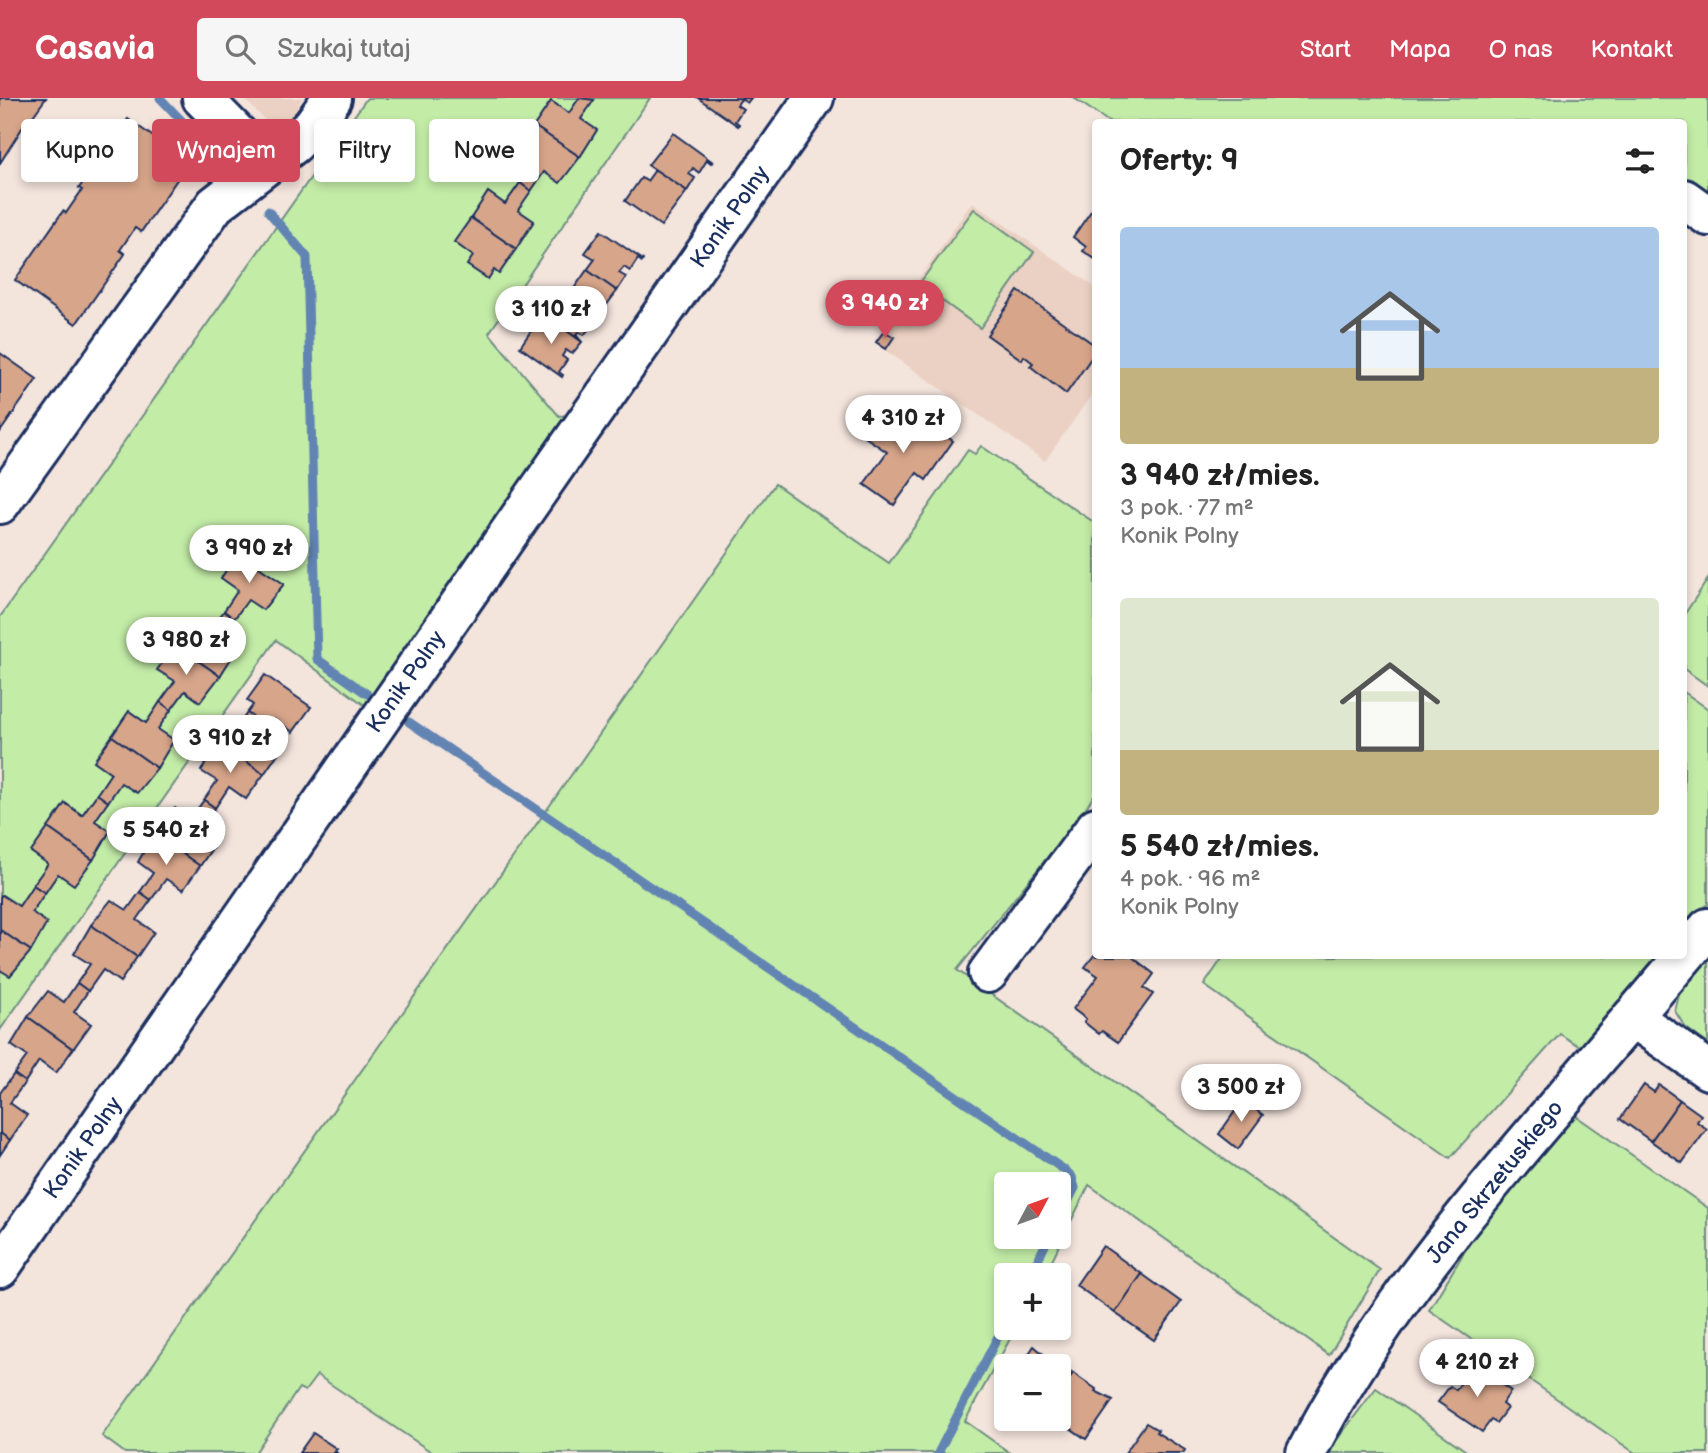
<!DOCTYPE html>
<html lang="pl">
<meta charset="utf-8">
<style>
:root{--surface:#fff;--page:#f6f6f6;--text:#222;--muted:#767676;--accent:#d1495b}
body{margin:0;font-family:"Balsamiq Sans",sans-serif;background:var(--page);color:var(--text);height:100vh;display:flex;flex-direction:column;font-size:26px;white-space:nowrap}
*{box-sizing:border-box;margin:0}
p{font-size:23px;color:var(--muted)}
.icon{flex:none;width:38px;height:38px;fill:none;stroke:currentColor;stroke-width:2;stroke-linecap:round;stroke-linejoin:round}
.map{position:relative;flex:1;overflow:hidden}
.drawer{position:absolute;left:1092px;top:21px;width:595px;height:840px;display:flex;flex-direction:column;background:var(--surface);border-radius:7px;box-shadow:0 4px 10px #0003}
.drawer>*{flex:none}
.guide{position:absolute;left:21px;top:21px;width:665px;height:63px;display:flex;gap:14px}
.needle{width:46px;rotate:49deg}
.tools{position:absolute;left:994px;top:1074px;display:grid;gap:14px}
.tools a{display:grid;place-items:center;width:77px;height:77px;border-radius:7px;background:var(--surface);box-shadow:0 4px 10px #0003;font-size:35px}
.price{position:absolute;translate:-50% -60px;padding:0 16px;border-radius:24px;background:#fff;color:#222;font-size:23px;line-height:46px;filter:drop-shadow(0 2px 4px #0008)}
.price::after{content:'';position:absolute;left:50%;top:42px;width:21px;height:16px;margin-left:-10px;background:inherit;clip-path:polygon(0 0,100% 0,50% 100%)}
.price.active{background:var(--accent);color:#fff}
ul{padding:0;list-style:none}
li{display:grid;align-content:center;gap:14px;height:371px;padding:0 28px}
li span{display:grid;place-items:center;height:217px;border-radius:7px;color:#555}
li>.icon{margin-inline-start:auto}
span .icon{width:126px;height:126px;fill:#fffc;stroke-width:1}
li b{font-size:30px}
h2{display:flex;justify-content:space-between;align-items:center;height:84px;padding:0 28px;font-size:30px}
.chip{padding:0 24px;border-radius:7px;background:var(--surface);box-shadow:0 4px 10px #0003;font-size:24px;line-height:63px}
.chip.active{background:var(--accent);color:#fff}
header{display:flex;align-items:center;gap:42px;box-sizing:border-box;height:98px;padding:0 35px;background:var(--accent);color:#fff}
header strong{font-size:33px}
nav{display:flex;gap:38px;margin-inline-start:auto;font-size:24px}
.search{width:490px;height:63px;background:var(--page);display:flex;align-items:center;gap:18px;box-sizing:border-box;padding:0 24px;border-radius:7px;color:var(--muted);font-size:26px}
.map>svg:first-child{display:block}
.built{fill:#ebd1c3}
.green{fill:#c3eca7;stroke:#6f8e82;stroke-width:2;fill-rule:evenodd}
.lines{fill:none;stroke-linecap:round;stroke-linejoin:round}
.stream{stroke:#6284b3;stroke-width:9}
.building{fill:#d7a58a;stroke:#1b2f5e;stroke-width:2}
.minor-casing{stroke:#1b2f5e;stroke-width:44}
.minor{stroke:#fff;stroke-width:38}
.labels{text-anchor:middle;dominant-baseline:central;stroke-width:5;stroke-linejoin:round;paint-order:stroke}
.street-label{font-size:23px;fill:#1b2f5e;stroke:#fff}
</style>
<header>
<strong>Casavia</strong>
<div class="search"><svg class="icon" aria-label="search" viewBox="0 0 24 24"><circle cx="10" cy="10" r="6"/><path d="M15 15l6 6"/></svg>Szukaj tutaj</div>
<nav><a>Start</a><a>Mapa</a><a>O nas</a><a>Kontakt</a></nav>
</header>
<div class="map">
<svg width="1708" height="1355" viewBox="0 0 1708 1355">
<rect width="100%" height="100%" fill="#f3e4dc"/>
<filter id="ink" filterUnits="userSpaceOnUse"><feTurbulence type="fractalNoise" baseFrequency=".0143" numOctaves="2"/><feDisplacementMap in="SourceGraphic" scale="14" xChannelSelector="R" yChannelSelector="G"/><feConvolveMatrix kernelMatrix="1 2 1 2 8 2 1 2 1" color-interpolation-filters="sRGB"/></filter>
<g filter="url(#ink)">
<g class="built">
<path d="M243,0H302L285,33L273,30Z"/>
<path d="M972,104L1095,189V292L1045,363L875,245Z"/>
</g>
<g class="green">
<path d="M367,0H650L489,235L559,318L571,317L374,614L276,542L0,932V519Z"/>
<path d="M1074,0H1708V97L1684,79V24H1109Z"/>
<path d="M974,111L1034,154L980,230L919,186Z"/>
<path d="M981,348L1095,425V696L1079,720L957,872L1380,1172L1329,1257L1089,1087L1044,1178H1006V1230H1016L965,1323L1010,1355H433L317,1277L305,1293L299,1290L255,1355H125L102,1338L553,703L775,386L889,465L968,352L975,356ZM1006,1087H1059V1139H1006Z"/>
<path d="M1708,481V588L1684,571V517Z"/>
<path d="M1684,594L1708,611V806L1684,833Z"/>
<path d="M1224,858H1662L1580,949L1560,936L1450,1060L1204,887Z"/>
<path d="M1708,858V946L1685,929L1675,913L1680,893Z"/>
<path d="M1573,1016L1708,1110V1355H1635L1429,1212L1502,1092Z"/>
<path d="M1376,1290L1469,1355H1327Z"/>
</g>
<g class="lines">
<g class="stream">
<path d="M160,0L209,51"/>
<path d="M268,113L307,159L317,561L367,596"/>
<path d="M409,624L1066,1073L1072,1079L1075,1090L1059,1121"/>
<path d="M1030,1178L1049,1139"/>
<path d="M938,1355L1006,1223"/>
</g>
</g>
<g class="building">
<path d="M0,0H46L28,25L26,24L0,65Z"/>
<path d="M579,0L594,2L581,21L597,32L580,59L534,28L551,3L569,15Z"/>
<path d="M698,0H751L747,5L741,1L737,7L743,11L735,23L739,26L738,28Z"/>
<path d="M128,21L189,64L141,134L135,130L120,152L125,156L76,226L15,182L63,113L66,115L82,92L79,90Z"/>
<path d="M534,28L580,59L560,85L544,74L531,93L520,85L534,64L518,52Z"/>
<path d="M673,35L713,64L711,65L707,62L699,75L693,70L689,76L695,80L687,93L648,67Z"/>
<path d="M648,67L687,93L661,128L625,103L641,80L647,83L655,72Z"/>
<path d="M520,85L531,93L518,112L534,123L516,151L471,120L488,94L505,106Z"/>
<path d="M1096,106V161H1095L1083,153L1086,149L1073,139Z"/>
<path d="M471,120L516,151L499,176L494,172L488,181L467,167L473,158L454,144Z"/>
<path d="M601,133L643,162L642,164L638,161L630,173L624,169L619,175L626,179L617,193L587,172L595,161L585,155Z"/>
<path d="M587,172L617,193L600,216L594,212L589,220L595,223L584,237L579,234L576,237L582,244L552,222Z"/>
<path d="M1018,193L1096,248V253L1066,296L1030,268L1033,265L1024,258L1022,262L987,237Z"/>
<path d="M552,222L582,244L572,256L566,252L562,258L567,262L559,274L563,277L562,279L520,249L535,227L545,234Z"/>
<path d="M884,233L894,239L886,251L876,244Z"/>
<path d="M0,255L37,281L0,334Z"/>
<path d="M886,309L905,323L903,326L919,337L928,325L953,343L926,382L917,375L894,407L864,386L887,354L865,339Z"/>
<path d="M238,455L284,486L263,512L248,502L234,521L224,513L238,492L221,480Z"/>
<path d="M224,513L234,521L221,540L237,551L220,578L175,547L192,522L209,534Z"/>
<path d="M175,547L220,578L200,604L185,593L171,612L160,604L175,583L157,572Z"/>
<path d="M265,577L311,609L293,634L274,621L268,629L247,615L253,607L247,602Z"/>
<path d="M160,604L171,612L158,631L174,642L157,670L112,638L129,613L146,625Z"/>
<path d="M247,615L268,629L262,638L281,651L264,676L218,644L235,620L241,623Z"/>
<path d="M112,638L157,670L137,695L121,685L108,704L97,696L111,675L94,663Z"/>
<path d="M218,644L264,676L246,701L229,689L215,710L204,702L217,683L201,673Z"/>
<path d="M97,696L108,704L95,723L110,733L93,762L48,730L65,705L82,717Z"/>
<path d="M204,702L215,710L200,731L217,743L200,768L154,736L175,710L190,721Z"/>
<path d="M48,730L93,762L74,787L58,776L45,795L33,787L48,766L31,754Z"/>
<path d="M154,736L200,768L183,792L166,781L151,802L140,794L153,775L138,764Z"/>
<path d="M33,787L45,795L32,814L47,825L31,853L0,832V799L2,797L19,808Z"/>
<path d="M140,794L151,802L137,822L154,834L137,859L91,827L111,802L127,812Z"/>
<path d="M91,827L137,859L120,884L103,872L88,893L77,885L90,866L74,856Z"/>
<path d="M0,832L31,853L10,878L0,872Z"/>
<path d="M1096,855V858H1131L1154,876L1144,890L1153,896L1118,944L1102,933L1099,936L1084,924L1086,921L1073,911L1098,878L1085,869Z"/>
<path d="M77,885L88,893L74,914L91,926L73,951L28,919L48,893L64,904Z"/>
<path d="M28,919L73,951L56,975L39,963L25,984L14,976L27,958L11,947Z"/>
<path d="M14,976L25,984L10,1005L27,1017L10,1042L0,1035V995Z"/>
<path d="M1644,987L1654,994L1659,987L1680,1002L1651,1043L1620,1021Z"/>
<path d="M1243,1002L1263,1017L1238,1051L1219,1036Z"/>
<path d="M1680,1002L1701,1017L1697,1024L1707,1031L1682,1065L1651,1043Z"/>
<path d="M0,1035L10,1042L0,1057Z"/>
<path d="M1103,1148L1142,1176L1115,1215L1076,1187Z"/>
<path d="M1142,1176L1181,1204L1154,1242L1115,1215Z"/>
<path d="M1034,1248L1049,1261L1050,1259L1073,1275L1059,1297V1269H1020Z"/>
<path d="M1473,1267L1511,1293L1502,1306L1507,1310L1496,1325L1491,1322L1482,1334L1438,1304L1450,1288L1456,1292Z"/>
<path d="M1073,1275L1096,1291L1095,1293L1113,1302L1086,1341L1057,1321L1059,1297Z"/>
<path d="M1146,1325L1158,1332L1156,1334L1185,1352L1183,1355H1125Z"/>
<path d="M313,1335L337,1351L335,1353L337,1355H299Z"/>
</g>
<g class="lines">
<g class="minor-casing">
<g id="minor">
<path d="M202,0L266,65"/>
<path d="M1684,101L1708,118"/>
<path d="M0,406L215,107L294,46L313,27L332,0"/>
<path d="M988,875L1096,729"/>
<path d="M1632,919L1708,972"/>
<path d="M0,1170L563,357L814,0"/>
<path d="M1306,1355C1369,1232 1454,1128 1543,1024C1598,959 1653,895 1708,830"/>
</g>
</g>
<use href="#minor" class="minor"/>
</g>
</g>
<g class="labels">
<g class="street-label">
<text transform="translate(730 119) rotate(-55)">Konik Polny</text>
<text transform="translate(406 584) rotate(-55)">Konik Polny</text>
<text transform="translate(83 1050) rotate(-55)">Konik Polny</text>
<text transform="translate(1495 1084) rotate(-51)">Jana Skrzetuskiego</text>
</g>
</g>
</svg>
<div class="tools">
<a><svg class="needle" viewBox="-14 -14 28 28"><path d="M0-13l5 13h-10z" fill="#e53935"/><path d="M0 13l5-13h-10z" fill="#767676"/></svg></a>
<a>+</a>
<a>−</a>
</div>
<b class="price active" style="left:885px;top:242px">3 940 zł</b>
<b class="price" style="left:551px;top:248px">3 110 zł</b>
<b class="price" style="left:903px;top:357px">4 310 zł</b>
<b class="price" style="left:249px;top:487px">3 990 zł</b>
<b class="price" style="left:186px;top:579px">3 980 zł</b>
<b class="price" style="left:230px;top:677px">3 910 zł</b>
<b class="price" style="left:166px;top:769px">5 540 zł</b>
<b class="price" style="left:1241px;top:1026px">3 500 zł</b>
<b class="price" style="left:1477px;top:1301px">4 210 zł</b>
<div class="guide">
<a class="chip">Kupno</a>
<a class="chip active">Wynajem</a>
<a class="chip">Filtry</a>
<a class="chip">Nowe</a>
</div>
<section class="drawer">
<h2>Oferty: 9<svg class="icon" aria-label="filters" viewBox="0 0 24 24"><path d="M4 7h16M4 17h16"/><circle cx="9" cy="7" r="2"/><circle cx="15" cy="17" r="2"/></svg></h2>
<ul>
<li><span style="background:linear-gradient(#a9c7e8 65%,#c2b280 0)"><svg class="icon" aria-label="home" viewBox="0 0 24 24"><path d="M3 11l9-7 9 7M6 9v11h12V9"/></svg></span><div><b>3 940 zł/mies.</b><p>3 pok. · 77 m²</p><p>Konik Polny</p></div></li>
<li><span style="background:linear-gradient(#dfe7d0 70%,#c2b280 0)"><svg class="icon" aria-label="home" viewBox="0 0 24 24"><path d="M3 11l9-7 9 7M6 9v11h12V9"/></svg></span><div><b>5 540 zł/mies.</b><p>4 pok. · 96 m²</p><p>Konik Polny</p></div></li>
</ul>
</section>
</div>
